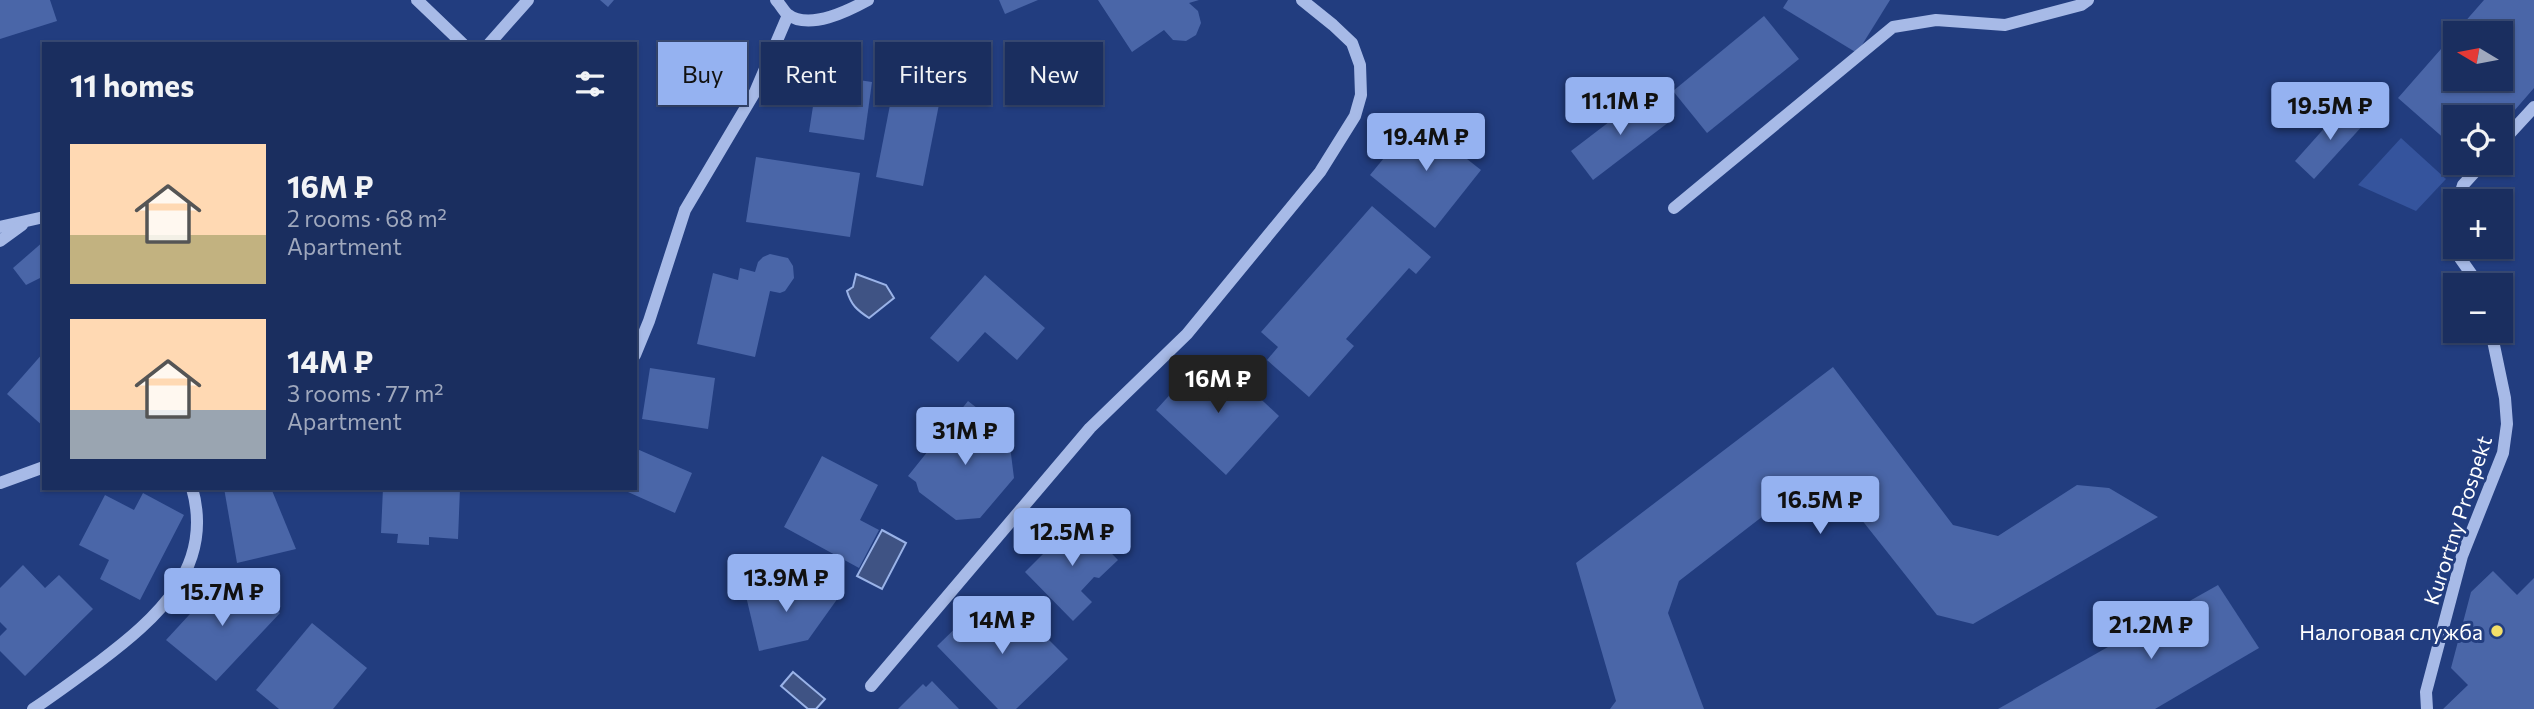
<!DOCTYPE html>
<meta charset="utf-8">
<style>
:root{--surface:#1a2e5f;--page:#273a68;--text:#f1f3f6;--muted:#9fa8bd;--line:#384a74;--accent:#95b2f1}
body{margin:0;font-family:Commissioner,sans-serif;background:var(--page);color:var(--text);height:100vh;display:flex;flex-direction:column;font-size:26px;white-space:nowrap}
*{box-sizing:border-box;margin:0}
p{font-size:23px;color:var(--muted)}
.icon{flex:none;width:38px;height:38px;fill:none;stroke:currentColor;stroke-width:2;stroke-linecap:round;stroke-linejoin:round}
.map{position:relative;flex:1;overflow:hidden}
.panel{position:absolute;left:42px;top:42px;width:595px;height:448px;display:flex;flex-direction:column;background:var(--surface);border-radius:0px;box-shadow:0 2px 5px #0004,0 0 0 2px var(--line)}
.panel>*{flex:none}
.top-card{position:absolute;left:658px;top:42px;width:665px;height:63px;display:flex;gap:14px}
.needle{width:46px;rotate:280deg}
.buttons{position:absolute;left:2443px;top:21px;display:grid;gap:14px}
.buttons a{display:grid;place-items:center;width:70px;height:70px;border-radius:0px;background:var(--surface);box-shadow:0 2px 5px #0004,0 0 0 2px var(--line);font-size:35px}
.price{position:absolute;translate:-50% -60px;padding:0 16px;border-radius:7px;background:var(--accent);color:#111;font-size:23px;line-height:46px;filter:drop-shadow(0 2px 4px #0008)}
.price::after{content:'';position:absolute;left:50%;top:42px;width:21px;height:16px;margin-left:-10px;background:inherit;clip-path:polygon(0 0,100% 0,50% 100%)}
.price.current{background:#222;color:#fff}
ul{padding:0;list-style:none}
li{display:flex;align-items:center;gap:21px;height:175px;padding:0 28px}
li span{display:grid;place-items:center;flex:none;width:196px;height:140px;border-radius:0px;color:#555}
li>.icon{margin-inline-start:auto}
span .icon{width:84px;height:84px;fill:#fffc;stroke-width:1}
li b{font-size:30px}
h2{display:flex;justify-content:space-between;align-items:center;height:84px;padding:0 28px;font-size:30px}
.chip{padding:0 24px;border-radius:0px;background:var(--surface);box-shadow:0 2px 5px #0004,0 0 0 2px var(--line);font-size:24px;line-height:63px}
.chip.current{background:var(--accent);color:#111}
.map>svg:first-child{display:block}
.green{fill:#35549d}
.water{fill:#3f5384;stroke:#9ab3e8;stroke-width:2}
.building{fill:#4a66a8;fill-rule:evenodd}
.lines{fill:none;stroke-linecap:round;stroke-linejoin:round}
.minor{stroke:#a7bae7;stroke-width:12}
.poi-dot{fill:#f3df69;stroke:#223d7f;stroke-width:2.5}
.labels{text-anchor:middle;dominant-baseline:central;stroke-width:6;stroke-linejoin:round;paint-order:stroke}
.street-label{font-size:21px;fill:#fff;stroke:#223d7f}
.poi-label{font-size:21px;fill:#fff;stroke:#223d7f;text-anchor:end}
</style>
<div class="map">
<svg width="2534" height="709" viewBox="0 0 2534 709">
<rect width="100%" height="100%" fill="#223d7f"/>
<path class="green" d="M2401,138L2446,179L2416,211L2358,185Z"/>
<g class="water">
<path d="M856,274L886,285L894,298L869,318C857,310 851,305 847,291L853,287Z"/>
<path d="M882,530L906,543L882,589L857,576Z"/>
<path d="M793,672L825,699L816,709H808L781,686Z"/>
</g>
<g class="building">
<path d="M0,0H50L57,21L0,39Z"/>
<path d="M600,0H614L608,7Z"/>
<path d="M999,0H1038L1005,14Z"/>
<path d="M1098,0H1199L1189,3L1198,11L1201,23L1196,35L1186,41L1173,40L1164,30L1132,52Z"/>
<path d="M1788,0H1890L1857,53L1783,8Z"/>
<path d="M2484,0H2534V88L2501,126V117H2455V148L2398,98ZM2455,33H2501V79H2455Z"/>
<path d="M1764,16L1799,59L1707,133L1673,91Z"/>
<path d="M818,74L872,82L864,140L809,132Z"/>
<path d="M895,79L942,89L923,186L876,177Z"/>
<path d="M1647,93L1669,122L1593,180L1571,151Z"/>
<path d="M2345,105L2365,123L2314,179L2295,161Z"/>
<path d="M1416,119L1481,170L1435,228L1370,175Z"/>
<path d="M756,157L860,173L850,237L746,222Z"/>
<path d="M1372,206L1431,257L1416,274L1409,268L1346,339L1354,346L1309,397L1267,360L1278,347L1261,332Z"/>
<path d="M44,241V276L26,285L13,268Z"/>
<path d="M770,254L788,258L793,266L794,278L785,291L780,293L770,291L755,357L697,344L713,273L738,280L740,268L755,272L758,262L763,257Z"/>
<path d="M985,275L1045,328L1017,360L985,332L958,362L930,338Z"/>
<path d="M44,352V427L7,394Z"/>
<path d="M1219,360L1279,416L1226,475L1156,410L1196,366L1206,374Z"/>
<path d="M1833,367L1953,525L1998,536L2077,485L2109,488L2158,517L1973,624L1937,615L1831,481L1811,479L1679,581L1668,613L1704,709H1610L1616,701L1576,563Z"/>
<path d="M650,368L715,378L708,429L642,419Z"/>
<path d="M968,401L991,419L993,433L1010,446L1014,478L980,518L956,520L919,492L916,482L908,476Z"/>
<path d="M637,449L692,473L675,513L619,488H635Z"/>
<path d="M822,456L878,485L860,520L879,530L859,568L784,527Z"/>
<path d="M224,488H271L296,549L237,563Z"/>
<path d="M383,488H460L458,539L429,537V545L397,543L398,534L381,533Z"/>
<path d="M143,493L184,515L140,600L100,579L109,560L79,545L105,495L134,510Z"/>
<path d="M1078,519L1118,560L1099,578L1094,577L1081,591L1092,602L1073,621L1025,572Z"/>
<path d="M23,565L45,588L59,575L93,609L25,676L0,651V636L7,629L0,622V588Z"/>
<path d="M2493,571L2517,595L2534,578V709H2443L2468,685L2451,668L2471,592Z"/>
<path d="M224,577L280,613L216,681L166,640Z"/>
<path d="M779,583L838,598L808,640L759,651L745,592Z"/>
<path d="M2218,585L2259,648L2155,709H1998Z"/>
<path d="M1001,598L1042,640L1046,637L1068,659L1016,709H998L937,646L972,612L979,620Z"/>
<path d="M312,623L367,668L333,709H279L256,690Z"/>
<path d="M932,681L959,709H898L923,684L926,687Z"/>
</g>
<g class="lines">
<g class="minor">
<path d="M417,0L463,44"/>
<path d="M776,0C780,4 783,10 787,14C809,31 848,11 868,0"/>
<path d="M489,44L528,0"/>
<path d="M2501,143L2534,107"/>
<path d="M2458,201L2463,185L2483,163"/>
<path d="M1674,208L1893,27L1936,20L2005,25L2081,5L2088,0"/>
<path d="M2455,213V222"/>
<path d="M0,227L44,217"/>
<path d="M0,241L22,225"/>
<path d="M2459,247L2460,258L2479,285"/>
<path d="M635,355L649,321L685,210L755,92L788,15"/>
<path d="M0,483L44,467"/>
<path d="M871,686L1090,428L1187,334L1320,172L1355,116L1361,95L1360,65L1352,43L1333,25L1302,0"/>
<path d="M33,709C56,694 77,678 99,662C156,619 215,568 192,488"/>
<path d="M2427,709L2426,692L2462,556L2503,453L2507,424L2505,398L2491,331"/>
</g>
</g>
<circle class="poi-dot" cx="2497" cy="631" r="7"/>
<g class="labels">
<g class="street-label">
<text transform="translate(2457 520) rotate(-72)">Kurortny Prospekt</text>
</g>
<g class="poi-label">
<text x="2483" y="631">Налоговая служба</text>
</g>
</g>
</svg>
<div class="buttons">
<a><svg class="needle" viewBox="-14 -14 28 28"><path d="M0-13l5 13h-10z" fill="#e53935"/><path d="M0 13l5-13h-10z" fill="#9fa8bd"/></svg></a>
<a><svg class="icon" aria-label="locate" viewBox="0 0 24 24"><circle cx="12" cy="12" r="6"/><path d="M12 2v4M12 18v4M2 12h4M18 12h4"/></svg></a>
<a>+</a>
<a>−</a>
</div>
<b class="price" style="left:1620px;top:137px">11.1M ₽</b>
<b class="price" style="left:2330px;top:142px">19.5M ₽</b>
<b class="price" style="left:1426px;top:173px">19.4M ₽</b>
<b class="price current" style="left:1218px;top:415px">16M ₽</b>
<b class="price" style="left:965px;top:467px">31M ₽</b>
<b class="price" style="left:1820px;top:536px">16.5M ₽</b>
<b class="price" style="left:1072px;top:568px">12.5M ₽</b>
<b class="price" style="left:786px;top:614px">13.9M ₽</b>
<b class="price" style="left:222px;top:628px">15.7M ₽</b>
<b class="price" style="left:1002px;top:656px">14M ₽</b>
<b class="price" style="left:2151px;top:661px">21.2M ₽</b>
<div class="top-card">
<a class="chip current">Buy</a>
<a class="chip">Rent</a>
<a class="chip">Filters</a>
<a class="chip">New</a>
</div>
<section class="panel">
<h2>11 homes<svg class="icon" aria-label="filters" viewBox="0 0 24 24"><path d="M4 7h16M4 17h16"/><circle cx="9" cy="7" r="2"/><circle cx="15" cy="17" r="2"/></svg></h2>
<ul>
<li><span style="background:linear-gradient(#ffd9b3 65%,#c2b280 0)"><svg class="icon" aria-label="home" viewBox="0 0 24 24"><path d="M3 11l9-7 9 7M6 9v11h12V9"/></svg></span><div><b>16M ₽</b><p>2 rooms · 68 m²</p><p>Apartment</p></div></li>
<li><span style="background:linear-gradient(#ffd9b3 65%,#9aa5b1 0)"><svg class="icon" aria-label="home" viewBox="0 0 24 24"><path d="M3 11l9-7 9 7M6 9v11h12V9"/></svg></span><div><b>14M ₽</b><p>3 rooms · 77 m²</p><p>Apartment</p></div></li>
</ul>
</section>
</div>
